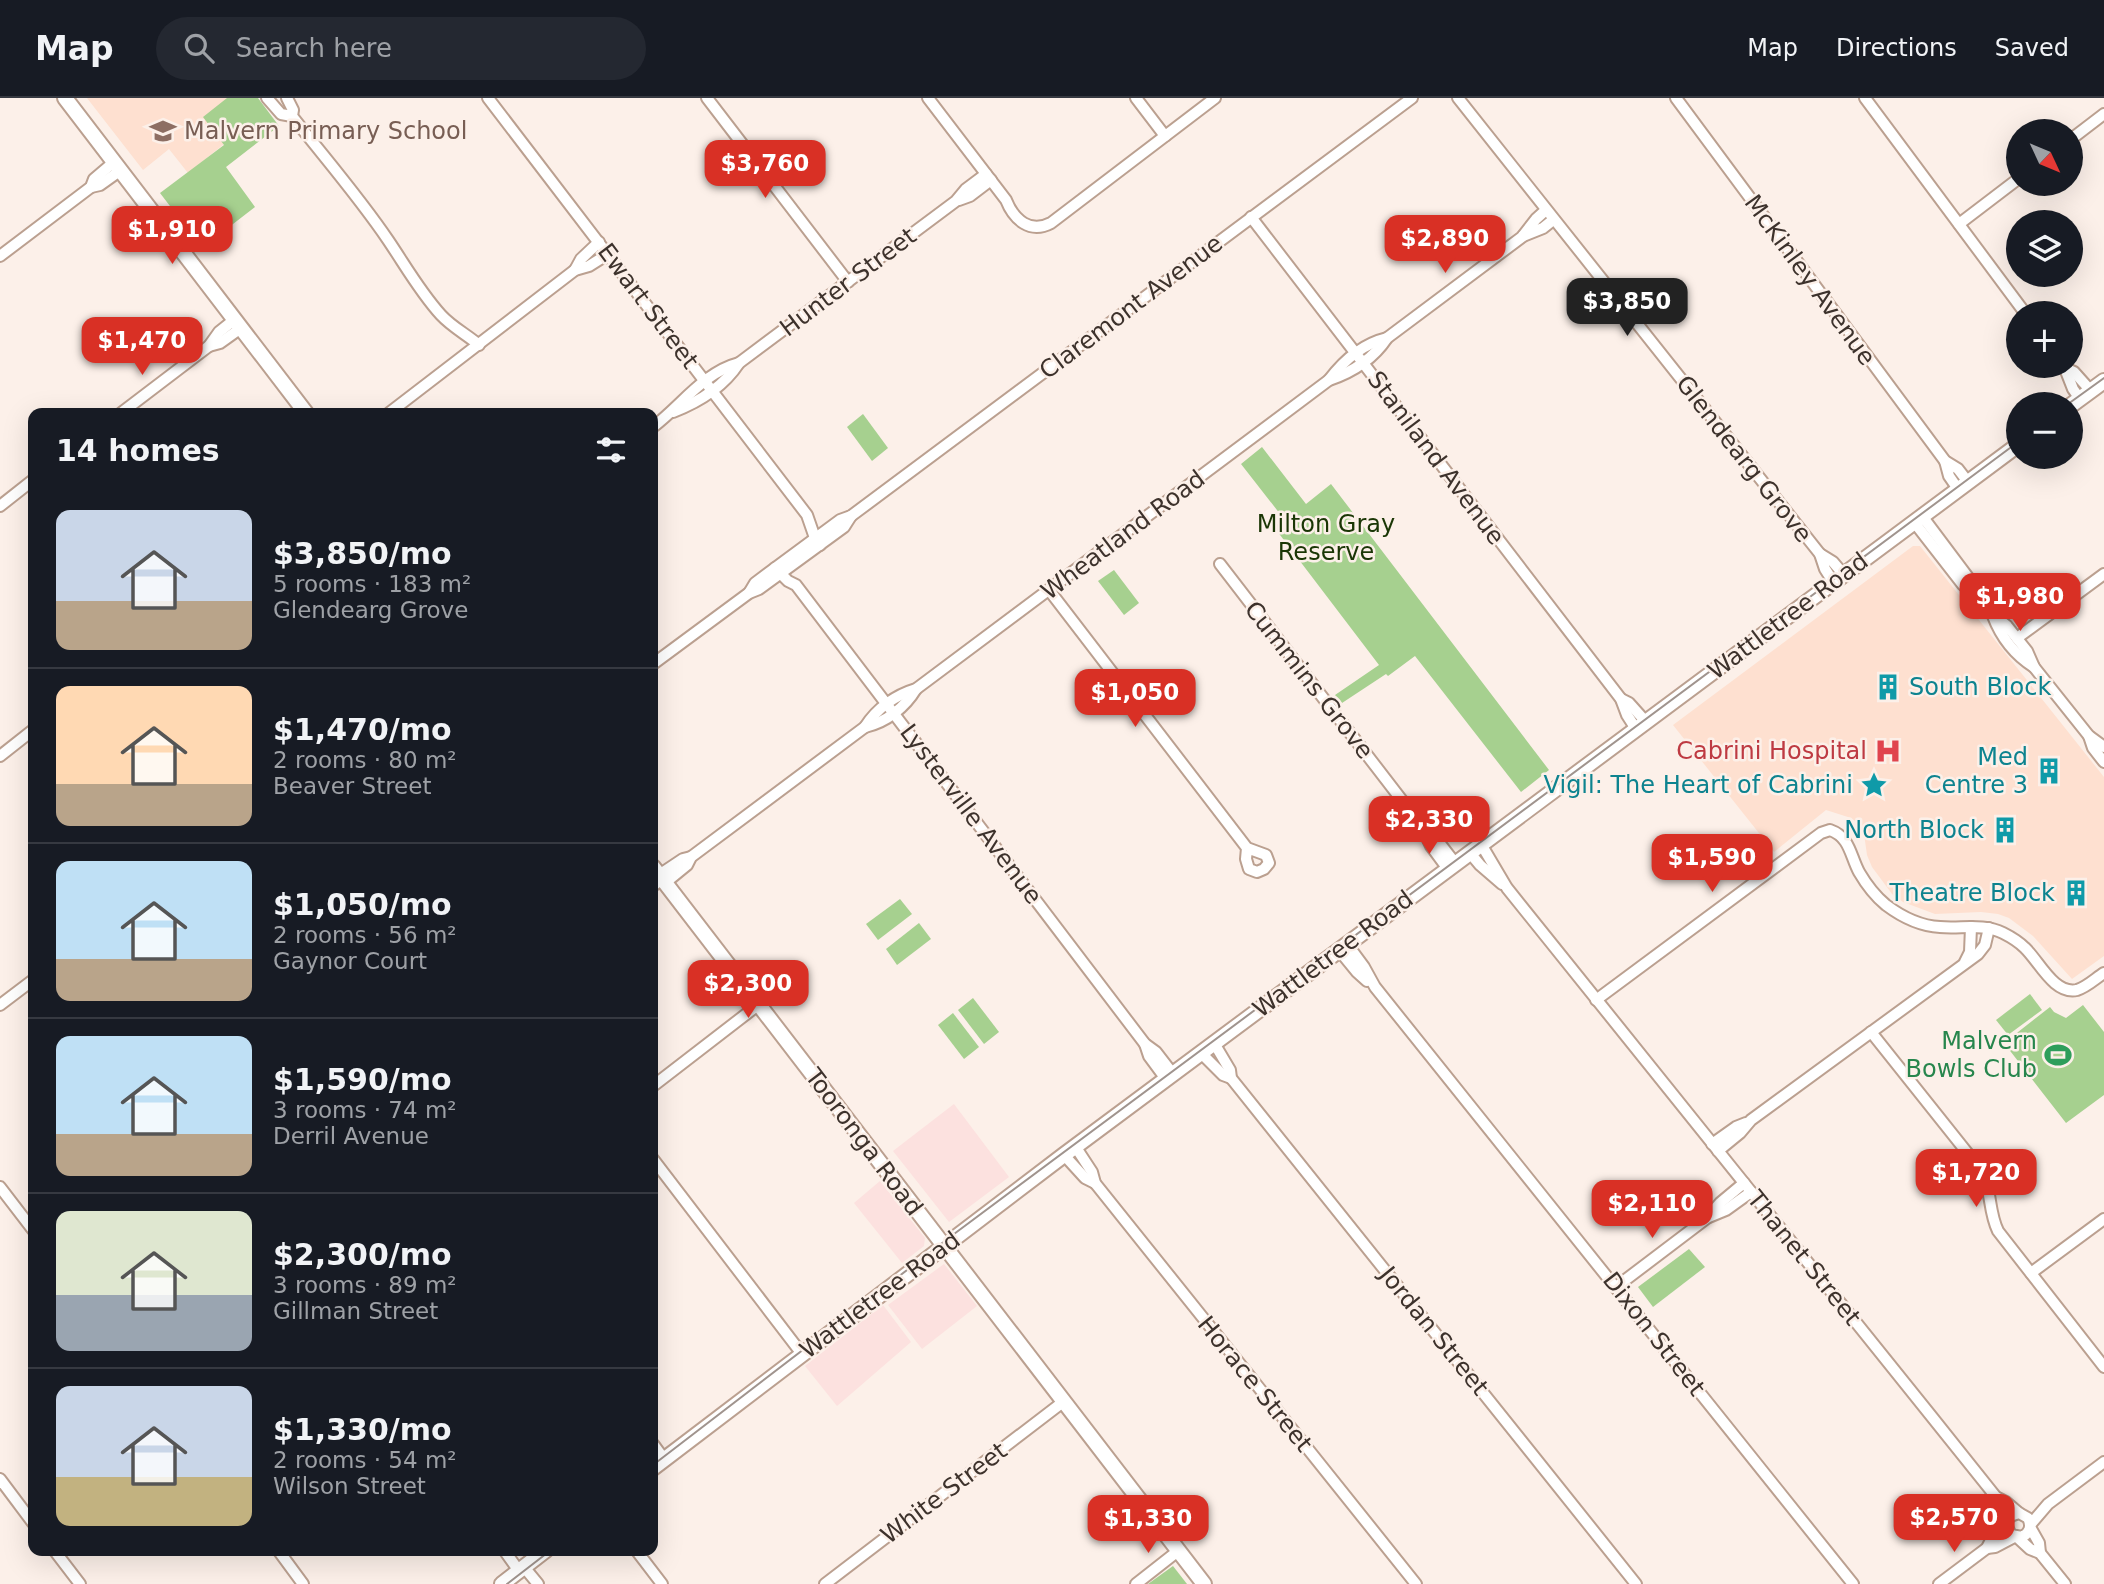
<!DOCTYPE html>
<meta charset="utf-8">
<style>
:root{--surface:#171b24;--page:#242831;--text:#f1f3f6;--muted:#9ea1a6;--line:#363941;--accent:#d93025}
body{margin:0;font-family:"DejaVu Sans",sans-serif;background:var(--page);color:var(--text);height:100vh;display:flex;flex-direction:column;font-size:26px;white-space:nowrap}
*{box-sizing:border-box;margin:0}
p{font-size:23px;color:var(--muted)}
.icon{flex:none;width:38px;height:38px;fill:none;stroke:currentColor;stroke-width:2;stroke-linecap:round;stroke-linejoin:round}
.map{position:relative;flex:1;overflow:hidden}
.drawer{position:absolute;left:28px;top:310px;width:630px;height:1148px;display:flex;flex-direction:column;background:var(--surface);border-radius:14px;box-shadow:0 7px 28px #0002}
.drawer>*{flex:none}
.needle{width:46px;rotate:134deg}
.fabs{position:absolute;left:2006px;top:21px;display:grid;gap:14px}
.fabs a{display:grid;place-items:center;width:77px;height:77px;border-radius:50%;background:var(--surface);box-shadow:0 7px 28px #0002;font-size:35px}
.price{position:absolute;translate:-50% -60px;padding:0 16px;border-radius:14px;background:var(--accent);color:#fff;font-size:23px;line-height:46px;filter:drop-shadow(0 2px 4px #0008)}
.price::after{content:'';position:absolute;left:50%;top:42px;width:21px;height:16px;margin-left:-10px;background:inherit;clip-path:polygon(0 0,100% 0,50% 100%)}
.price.on{background:#222;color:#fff}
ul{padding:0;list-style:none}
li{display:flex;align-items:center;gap:21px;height:175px;padding:0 28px}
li+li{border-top:2px solid var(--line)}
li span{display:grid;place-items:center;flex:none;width:196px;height:140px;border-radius:14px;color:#555}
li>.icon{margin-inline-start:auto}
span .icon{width:84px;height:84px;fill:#fffc;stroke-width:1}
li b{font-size:30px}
h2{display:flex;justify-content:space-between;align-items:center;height:84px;padding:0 28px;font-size:30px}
header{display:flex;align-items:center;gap:42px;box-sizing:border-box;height:98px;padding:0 35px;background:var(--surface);border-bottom:2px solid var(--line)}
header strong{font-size:33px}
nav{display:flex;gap:38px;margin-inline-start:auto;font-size:24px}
.search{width:490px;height:63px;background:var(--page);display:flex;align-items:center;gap:18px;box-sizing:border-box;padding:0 24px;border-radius:38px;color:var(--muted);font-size:26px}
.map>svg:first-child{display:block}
.commercial{fill:#fce1df}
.built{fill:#fee0d0}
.park{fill:#a6d08f}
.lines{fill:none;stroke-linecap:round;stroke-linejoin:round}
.street-casing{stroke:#bba090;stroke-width:14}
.secondary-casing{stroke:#bba090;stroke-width:18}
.street{stroke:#fff;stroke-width:10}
.secondary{stroke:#fff;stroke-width:14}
.tram{stroke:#a0948e;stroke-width:2}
.labels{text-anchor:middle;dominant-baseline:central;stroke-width:5;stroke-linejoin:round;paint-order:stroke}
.education-label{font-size:24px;fill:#785e54;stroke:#fcf0e9;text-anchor:start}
.street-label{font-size:24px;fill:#3d322c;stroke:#fcf0e9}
.park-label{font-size:24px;fill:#1a3605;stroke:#fcf0e9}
.culture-label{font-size:24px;fill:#0d838f;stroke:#fcf0e9;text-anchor:end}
.health-label{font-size:24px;fill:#be3a42;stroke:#fcf0e9;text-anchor:end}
.leisure-label{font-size:24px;fill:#27864d;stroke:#fcf0e9;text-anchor:end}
</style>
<header>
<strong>Map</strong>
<div class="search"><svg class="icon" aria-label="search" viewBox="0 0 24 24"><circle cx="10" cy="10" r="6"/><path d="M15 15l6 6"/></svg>Search here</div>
<nav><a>Map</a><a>Directions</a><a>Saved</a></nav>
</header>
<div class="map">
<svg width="2104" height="1486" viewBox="0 0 2104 1486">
<rect width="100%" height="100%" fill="#fcf0e9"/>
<g class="commercial">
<path d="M954,1006L1009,1079L949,1124L893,1053Z"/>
<path d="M880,1083L925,1140L924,1148L902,1165L854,1105Z"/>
<path d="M944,1166L977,1208L922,1251L888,1207Z"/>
<path d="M883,1207L911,1244L837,1308L805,1268Z"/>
</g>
<g class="built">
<path d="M87,0H227L224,46L188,75L169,51L143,72Z"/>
<path d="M1913,448H1920L2104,679V858L2072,881L2033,838L2009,820L1998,816L1981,814L1935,816L1903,804L1892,796L1872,769L1867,757L1863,729L1851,720L1826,712L1774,754L1673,627Z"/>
</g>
<g class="park">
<path d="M227,0H258L279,28L226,69L255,109L202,150L160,95L224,47L203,19Z"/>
<path d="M863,316L888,350L872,363L847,329Z"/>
<path d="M1262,349L1306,406L1331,386L1549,672L1521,694L1415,558L1388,578L1386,576L1342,605L1335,597L1379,567L1274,429L1284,421L1241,366Z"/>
<path d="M1114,472L1139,505L1124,517L1098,483Z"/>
<path d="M900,801L912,816L878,842L866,826Z"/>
<path d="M919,825L931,841L897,867L886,851Z"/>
<path d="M2030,896L2042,912L2008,937L1996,922Z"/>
<path d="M973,900L999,934L984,946L958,912Z"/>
<path d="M2083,907L2104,934V997L2066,1025L2004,945L2050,909L2054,914L2066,920Z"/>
<path d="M953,915L979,949L964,961L938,927Z"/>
<path d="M1689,1151L1705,1169L1653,1209L1638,1189Z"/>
<path d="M1173,1468L1187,1486H1148Z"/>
</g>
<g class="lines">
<g class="street-casing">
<g id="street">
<path d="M267,0L281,16L292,18"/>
<path d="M287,0L293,12L292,18C324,59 359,99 388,142C405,167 420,194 441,217C452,229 466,236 479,247"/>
<path d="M488,0L807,417L815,440L820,447"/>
<path d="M707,0L848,184"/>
<path d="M928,0L1006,102C1014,122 1030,136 1051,125L1215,0"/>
<path d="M1136,0L1165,38"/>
<path d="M1458,0L1820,456L1825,471L1834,485"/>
<path d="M1676,0L1945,363L1958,371L1968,384"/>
<path d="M1865,0L2025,215"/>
<path d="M2070,42L2104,16"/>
<path d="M91,89L100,87L121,72"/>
<path d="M959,102L970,98L991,82"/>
<path d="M1251,119L1621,601L1627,617L1636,631"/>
<path d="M1959,126L2018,81"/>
<path d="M1523,138L1543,130L1553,122"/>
<path d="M0,158L91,89L94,81L114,64"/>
<path d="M575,172L581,161L599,144"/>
<path d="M209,248L220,245L241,230"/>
<path d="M2064,268L2073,291L2080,301"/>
<path d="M2065,270L2074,274L2091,293"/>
<path d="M1329,282C1344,262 1362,246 1387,240"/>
<path d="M673,314C699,304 724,288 739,265L956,103L966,91L986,76"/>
<path d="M121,315L209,248L219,234L234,222"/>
<path d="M389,315L575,172L589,168L608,156"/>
<path d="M653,329C681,308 704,274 739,265"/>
<path d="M1945,363L1949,378L1958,391"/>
<path d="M0,408L33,382"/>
<path d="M1922,418L1970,482V488"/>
<path d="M1914,424L1963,487L1970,488L1991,515L2007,528L2027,553L2034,569L2089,638L2104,649"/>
<path d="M1820,456L1833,464L1844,477"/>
<path d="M1220,466L1424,731L1438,743L1455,765"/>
<path d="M775,470L788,483L796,487L1145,946L1156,954L1173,976"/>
<path d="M1049,492L1247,750L1266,757L1269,765L1264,771L1257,774L1249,771L1246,761L1247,750"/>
<path d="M749,495L755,485L840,422L851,418L1412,0"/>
<path d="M1993,518C2001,539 2015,557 2034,569"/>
<path d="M2017,540L2104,476"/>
<path d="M653,566L749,495L759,491L844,429L851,418"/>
<path d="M1621,601L1629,605L1646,624"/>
<path d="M865,629C887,624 905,609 916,591"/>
<path d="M2089,638L2093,650L2104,664"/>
<path d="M0,658L33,632"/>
<path d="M1425,735L1431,748L1448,771"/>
<path d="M1481,746L1507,790L1932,1319L1996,1399L2006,1404L2019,1415"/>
<path d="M1470,755L1480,767L1502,786"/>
<path d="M659,777L683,761L691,759"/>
<path d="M665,785L687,767L691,759L865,629C877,610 896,597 916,591L1329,282C1353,274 1373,261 1387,240L1522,139L1536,121L1546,112"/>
<path d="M653,788L662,781"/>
<path d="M1347,846L1364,869L1375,889L1853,1486"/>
<path d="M1339,852L1357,874L1367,883"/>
<path d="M1965,864L1970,854L1971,829"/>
<path d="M1596,902L1821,735L1830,732C1850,739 1850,757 1859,774C1866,786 1875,798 1886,807C1902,819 1919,828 1940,829C1961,831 1983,825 2003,835C2011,839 2019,844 2025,850C2039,863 2054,897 2077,892C2087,889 2096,880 2104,875"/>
<path d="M0,907L33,882"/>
<path d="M1871,934L1981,1072C1992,1091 1988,1113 1998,1133L2104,1269"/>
<path d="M1214,945L1230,972L1231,980L1636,1486"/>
<path d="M1145,946L1149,958L1166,981"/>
<path d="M1201,955L1223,977L1231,980"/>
<path d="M653,988L758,907"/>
<path d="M1712,1046L1736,1029L1746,1025"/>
<path d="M1075,1048L1092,1074L1095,1085L1416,1486"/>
<path d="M1718,1053L1740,1035L1751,1022L1978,856L1985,847L1989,830"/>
<path d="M1064,1057L1085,1080L1095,1085"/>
<path d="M653,1061L802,1256"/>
<path d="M0,1089L33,1132"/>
<path d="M1709,1119L1726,1112L1751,1094"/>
<path d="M2031,1175L2104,1121"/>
<path d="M1616,1189L1707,1120L1720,1105L1744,1085"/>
<path d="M653,1346L664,1361"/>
<path d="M0,1381L33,1425"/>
<path d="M1996,1399L1998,1410L2011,1437L2022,1439C2030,1435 2032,1428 2028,1420L2019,1415L2010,1418L2006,1425"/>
<path d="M2030,1427L2048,1406L2104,1364"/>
<path d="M2030,1429L2039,1445L2040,1455"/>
<path d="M2017,1439L2030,1451L2040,1455L2065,1486"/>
<path d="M1987,1450L1995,1449L2014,1439"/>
<path d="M54,1452L80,1486"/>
<path d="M278,1452L303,1486"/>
<path d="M504,1452L519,1473"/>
<path d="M636,1452L662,1486"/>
<path d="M524,1469L538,1486"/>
<path d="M825,1486L1063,1304"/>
<path d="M1136,1486L1178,1453"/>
<path d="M1939,1486L1987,1450L1991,1442L2006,1428"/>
</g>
</g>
<g class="secondary-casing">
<g id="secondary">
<path d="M65,0L306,315"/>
<path d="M2070,308L2104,283"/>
<path d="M653,769L1204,1486"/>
<path d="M653,1370L1064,1057L2018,347"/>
<path d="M502,1486L546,1452"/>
</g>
</g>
<use href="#street" class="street"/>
<use href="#secondary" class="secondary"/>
<g class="tram">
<path d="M2068,306L2104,280"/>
<path d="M653,1367L954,1136L2018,344"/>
<path d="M507,1486L551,1452"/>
</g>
</g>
<defs>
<g id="school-bare" transform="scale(2.1)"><path d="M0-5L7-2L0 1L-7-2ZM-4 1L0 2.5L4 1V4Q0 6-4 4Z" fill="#8d6e63" stroke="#fcf0e9" stroke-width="2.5" paint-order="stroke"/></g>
<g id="building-bare" transform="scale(2.1)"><path d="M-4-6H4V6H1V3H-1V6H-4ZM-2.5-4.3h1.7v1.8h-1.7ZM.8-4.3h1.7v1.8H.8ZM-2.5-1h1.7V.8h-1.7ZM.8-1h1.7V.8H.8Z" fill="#0f9aa8" stroke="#fcf0e9" stroke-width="2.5" paint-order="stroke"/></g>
<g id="hospital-bare" transform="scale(2.1)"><path d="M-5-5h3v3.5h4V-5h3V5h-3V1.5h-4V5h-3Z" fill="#e0444e" stroke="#fcf0e9" stroke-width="2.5" paint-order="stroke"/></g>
<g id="sight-bare" transform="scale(2.1)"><path d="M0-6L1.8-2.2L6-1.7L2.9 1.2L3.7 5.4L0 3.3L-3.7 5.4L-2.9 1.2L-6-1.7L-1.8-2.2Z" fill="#0f9aa8" stroke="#fcf0e9" stroke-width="2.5" paint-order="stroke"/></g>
<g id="stadium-bare" transform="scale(2.1)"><path d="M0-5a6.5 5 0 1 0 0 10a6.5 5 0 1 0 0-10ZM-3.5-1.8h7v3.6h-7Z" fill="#2e9e5b" stroke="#fcf0e9" stroke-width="2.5" paint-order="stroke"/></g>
</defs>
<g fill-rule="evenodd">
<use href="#school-bare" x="163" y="33"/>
<use href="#building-bare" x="1888" y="589"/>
<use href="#hospital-bare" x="1888" y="653"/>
<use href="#building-bare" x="2049" y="673"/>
<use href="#sight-bare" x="1874" y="687"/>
<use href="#building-bare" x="2005" y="732"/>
<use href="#building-bare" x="2076" y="795"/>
<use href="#stadium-bare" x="2058" y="957"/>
</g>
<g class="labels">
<g class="education-label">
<text x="184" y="33">Malvern Primary School</text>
</g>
<g class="street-label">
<text transform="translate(1810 182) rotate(54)">McKinley Avenue</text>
<text transform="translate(848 184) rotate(-37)">Hunter Street</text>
<text transform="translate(648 208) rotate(53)">Ewart Street</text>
<text transform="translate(1131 209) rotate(-37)">Claremont Avenue</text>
<text transform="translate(1436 360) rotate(53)">Staniland Avenue</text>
<text transform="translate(1744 361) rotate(52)">Glendearg Grove</text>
<text transform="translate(1123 437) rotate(-37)">Wheatland Road</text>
<text transform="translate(1788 518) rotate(-37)">Wattletree Road</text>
<text transform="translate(1309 582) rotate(52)">Cummins Grove</text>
<text transform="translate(971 716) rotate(53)">Lysterville Avenue</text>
<text transform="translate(1333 856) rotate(-37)">Wattletree Road</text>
<text transform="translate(864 1044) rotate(53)">Tooronga Road</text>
<text transform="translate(1804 1160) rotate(51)">Thanet Street</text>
<text transform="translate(880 1197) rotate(-37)">Wattletree Road</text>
<text transform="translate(1434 1233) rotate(51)">Jordan Street</text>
<text transform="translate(1654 1236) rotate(52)">Dixon Street</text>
<text transform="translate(1255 1286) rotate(51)">Horace Street</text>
<text transform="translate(944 1395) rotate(-37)">White Street</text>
</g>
<g class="park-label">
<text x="1326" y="426">Milton Gray<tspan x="1326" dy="28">Reserve</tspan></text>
</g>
<g class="culture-label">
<text x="1909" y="589" text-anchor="start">South Block</text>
<text x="2028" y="659">Med<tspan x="2028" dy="28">Centre 3</tspan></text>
<text x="1853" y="687">Vigil: The Heart of Cabrini</text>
<text x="1984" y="732">North Block</text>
<text x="2055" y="795">Theatre Block</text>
</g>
<g class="health-label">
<text x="1867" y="653">Cabrini Hospital</text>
</g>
<g class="leisure-label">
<text x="2037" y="943">Malvern<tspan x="2037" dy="28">Bowls Club</tspan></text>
</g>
</g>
</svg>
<div class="fabs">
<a><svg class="needle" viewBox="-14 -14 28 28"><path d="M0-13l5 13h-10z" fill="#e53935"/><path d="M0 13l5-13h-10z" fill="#9ea1a6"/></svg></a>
<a><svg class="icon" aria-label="layers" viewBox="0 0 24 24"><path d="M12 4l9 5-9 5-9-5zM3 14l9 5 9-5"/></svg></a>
<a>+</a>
<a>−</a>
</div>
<b class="price" style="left:765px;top:102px">$3,760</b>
<b class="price" style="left:172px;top:168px">$1,910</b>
<b class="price" style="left:1445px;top:177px">$2,890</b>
<b class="price on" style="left:1627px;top:240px">$3,850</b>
<b class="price" style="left:142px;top:279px">$1,470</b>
<b class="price" style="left:2020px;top:535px">$1,980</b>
<b class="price" style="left:1135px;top:631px">$1,050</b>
<b class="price" style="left:1429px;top:758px">$2,330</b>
<b class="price" style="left:1712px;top:796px">$1,590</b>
<b class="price" style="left:748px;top:922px">$2,300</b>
<b class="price" style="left:1976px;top:1111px">$1,720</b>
<b class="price" style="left:1652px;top:1142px">$2,110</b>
<b class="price" style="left:1954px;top:1456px">$2,570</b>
<b class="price" style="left:1148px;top:1457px">$1,330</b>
<section class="drawer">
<h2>14 homes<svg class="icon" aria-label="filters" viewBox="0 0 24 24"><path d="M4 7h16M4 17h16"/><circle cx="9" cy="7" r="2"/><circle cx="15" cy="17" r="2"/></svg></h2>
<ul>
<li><span style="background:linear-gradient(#c9d6e8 65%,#b9a48a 0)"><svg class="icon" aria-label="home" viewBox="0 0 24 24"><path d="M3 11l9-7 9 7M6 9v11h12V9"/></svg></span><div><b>$3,850/mo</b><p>5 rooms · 183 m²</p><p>Glendearg Grove</p></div></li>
<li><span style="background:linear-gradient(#ffd9b3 70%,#b9a48a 0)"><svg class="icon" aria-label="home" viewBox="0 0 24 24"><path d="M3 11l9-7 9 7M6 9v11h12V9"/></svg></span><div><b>$1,470/mo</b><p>2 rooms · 80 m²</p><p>Beaver Street</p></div></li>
<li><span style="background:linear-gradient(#bfe0f5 70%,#b9a48a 0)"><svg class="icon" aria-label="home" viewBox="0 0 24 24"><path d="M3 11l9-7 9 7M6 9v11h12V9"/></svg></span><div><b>$1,050/mo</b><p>2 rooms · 56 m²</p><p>Gaynor Court</p></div></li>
<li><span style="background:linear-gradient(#bfe0f5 70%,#b9a48a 0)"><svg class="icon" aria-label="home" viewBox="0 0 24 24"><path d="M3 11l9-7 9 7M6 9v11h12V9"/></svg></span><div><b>$1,590/mo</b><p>3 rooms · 74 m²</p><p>Derril Avenue</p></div></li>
<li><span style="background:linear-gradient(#dfe7d0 60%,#9aa5b1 0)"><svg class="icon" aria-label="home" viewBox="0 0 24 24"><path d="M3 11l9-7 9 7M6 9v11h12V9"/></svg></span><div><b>$2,300/mo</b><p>3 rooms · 89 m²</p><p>Gillman Street</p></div></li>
<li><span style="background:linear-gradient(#c9d6e8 65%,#c2b280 0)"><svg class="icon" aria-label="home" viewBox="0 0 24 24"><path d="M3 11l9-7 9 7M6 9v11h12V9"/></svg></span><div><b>$1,330/mo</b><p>2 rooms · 54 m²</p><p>Wilson Street</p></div></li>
</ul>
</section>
</div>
